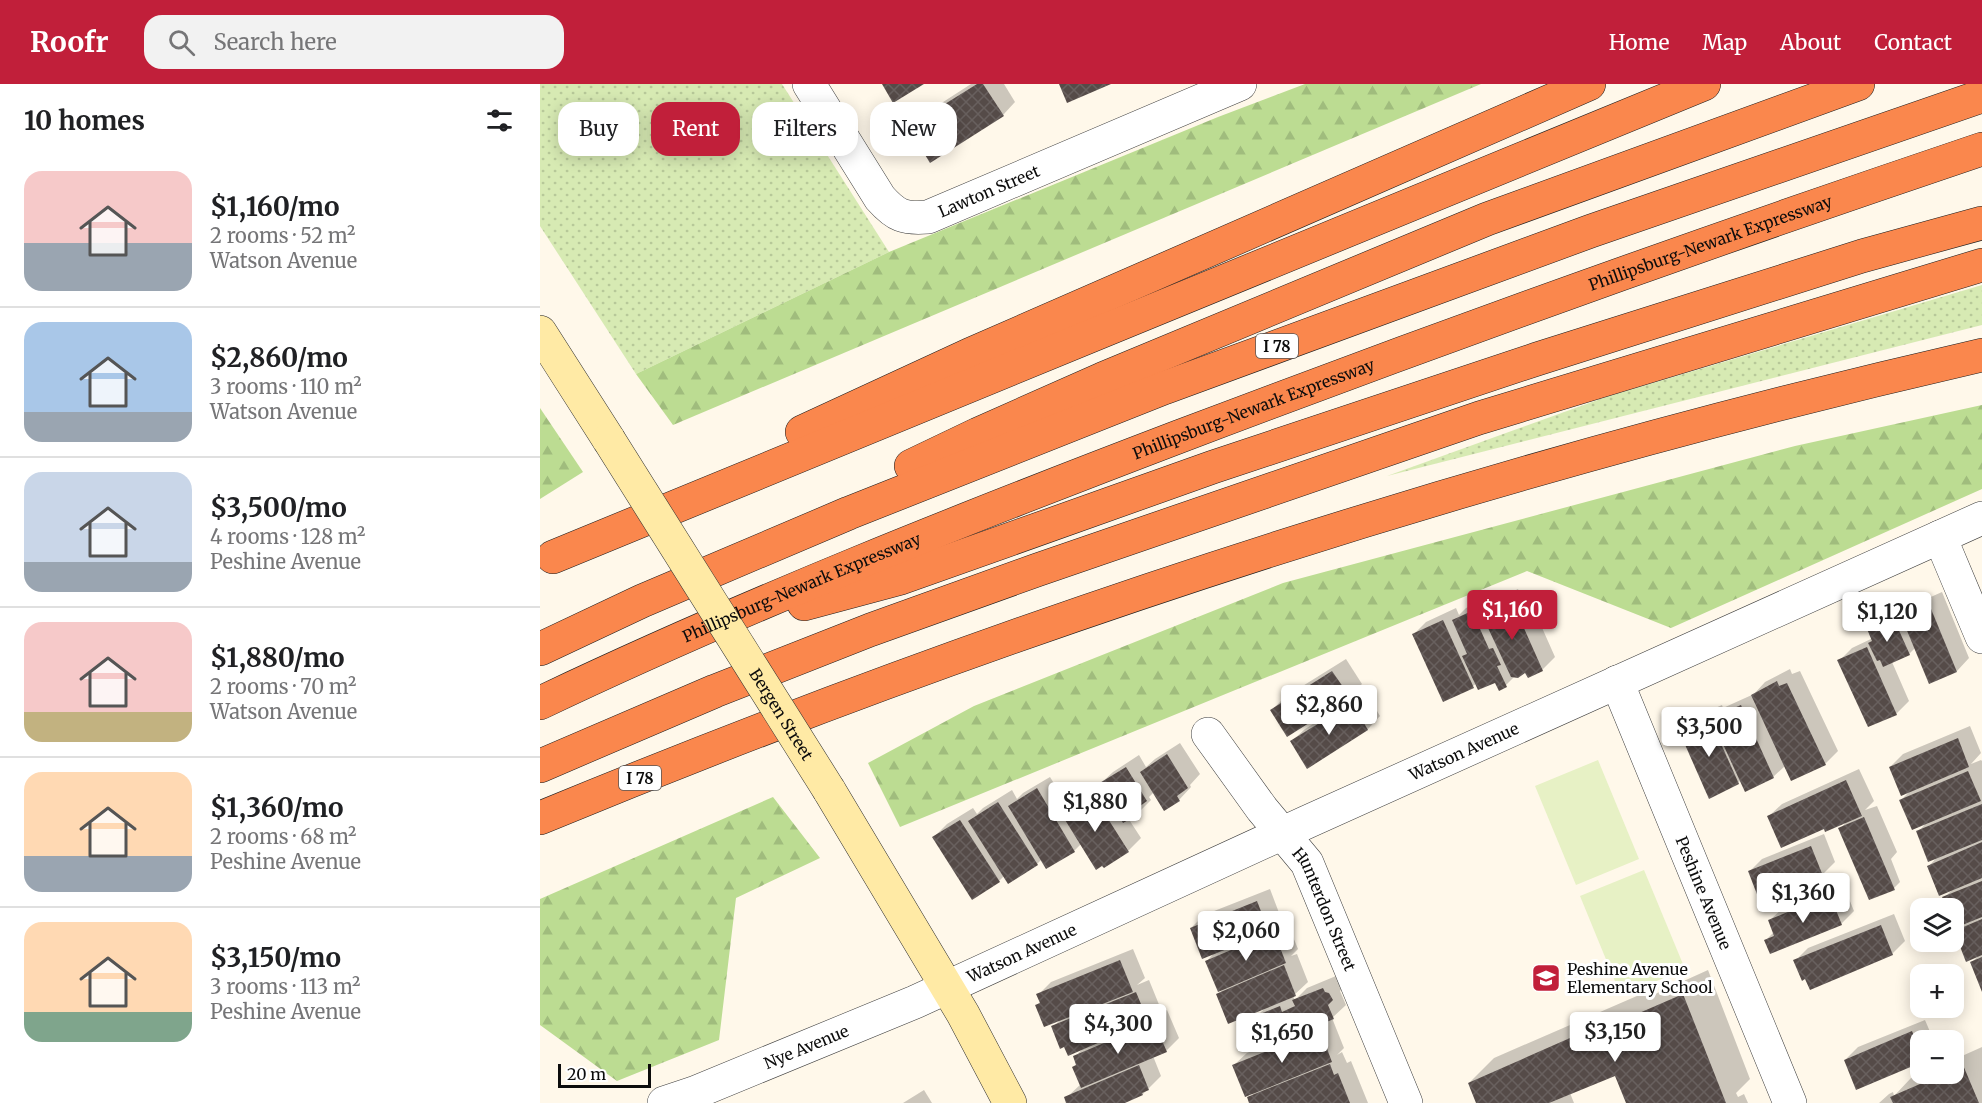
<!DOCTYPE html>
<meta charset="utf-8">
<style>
:root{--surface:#fff;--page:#f2f2f2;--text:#202124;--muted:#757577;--line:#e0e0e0;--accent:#c11f3a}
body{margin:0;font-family:Merriweather,serif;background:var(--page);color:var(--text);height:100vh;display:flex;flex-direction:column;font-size:22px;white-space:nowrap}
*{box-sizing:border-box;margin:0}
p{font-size:20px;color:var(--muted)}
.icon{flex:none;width:33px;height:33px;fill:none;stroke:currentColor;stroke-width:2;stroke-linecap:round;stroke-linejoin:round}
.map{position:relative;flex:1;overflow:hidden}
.panel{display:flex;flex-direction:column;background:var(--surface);width:540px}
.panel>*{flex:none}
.guide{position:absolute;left:18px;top:18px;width:570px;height:54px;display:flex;gap:12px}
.fabs{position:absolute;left:1370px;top:814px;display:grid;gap:12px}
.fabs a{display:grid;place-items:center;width:54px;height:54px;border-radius:12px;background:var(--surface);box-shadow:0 3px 15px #0003;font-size:30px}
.scale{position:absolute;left:18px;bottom:15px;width:93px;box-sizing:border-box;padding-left:6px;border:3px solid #0c0c0c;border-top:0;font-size:16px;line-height:21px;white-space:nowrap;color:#0c0c0c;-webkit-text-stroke:4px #fff;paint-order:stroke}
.price{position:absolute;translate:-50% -51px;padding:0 14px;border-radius:6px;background:#fff;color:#222;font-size:20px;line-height:39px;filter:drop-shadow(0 2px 3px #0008)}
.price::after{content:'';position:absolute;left:50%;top:36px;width:18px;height:14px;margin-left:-9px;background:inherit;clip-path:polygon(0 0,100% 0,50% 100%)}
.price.on{background:var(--accent);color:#fff}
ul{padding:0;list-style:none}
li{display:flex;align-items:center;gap:18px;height:150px;padding:0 24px}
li+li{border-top:2px solid var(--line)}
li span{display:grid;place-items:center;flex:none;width:168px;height:120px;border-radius:18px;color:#555}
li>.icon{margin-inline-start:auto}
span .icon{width:72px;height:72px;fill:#fffc;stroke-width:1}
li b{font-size:26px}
h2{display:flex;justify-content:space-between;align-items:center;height:72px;padding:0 24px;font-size:26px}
.tag{padding:0 21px;border-radius:18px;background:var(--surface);box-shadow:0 3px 15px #0003;font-size:21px;line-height:54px}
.tag.on{background:var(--accent);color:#fff}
header{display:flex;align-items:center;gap:36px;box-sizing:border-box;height:84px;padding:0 30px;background:var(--accent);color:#fff}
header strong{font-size:28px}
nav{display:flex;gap:33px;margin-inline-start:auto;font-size:21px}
.search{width:420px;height:54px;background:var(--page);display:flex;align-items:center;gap:15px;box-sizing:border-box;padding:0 21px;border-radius:18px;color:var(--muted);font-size:22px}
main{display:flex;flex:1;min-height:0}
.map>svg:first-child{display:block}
.grass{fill:url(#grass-dots)}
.forest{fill:url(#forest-firs)}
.pitch{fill:#e7f1c5}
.shadow{fill:#0003;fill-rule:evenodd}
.building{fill:url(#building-cross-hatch)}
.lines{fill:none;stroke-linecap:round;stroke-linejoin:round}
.minor-casing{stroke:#3f3f3f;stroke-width:34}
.tertiary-casing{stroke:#3f3f3f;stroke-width:34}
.secondary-casing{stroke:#2e2e2e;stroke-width:34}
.motorway-casing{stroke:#1d1d1d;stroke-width:34}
.minor{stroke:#fff;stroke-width:33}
.tertiary{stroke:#fff;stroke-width:33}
.secondary{stroke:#ffeaa5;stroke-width:33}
.motorway{stroke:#fa874d;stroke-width:33}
.secondary-bridge-casing{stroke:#2e2e2e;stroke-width:34;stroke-linecap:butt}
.secondary-bridge{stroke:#ffeaa5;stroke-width:33}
.labels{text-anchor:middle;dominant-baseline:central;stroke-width:6;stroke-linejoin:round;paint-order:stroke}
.shield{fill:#fff;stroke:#555;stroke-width:1.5}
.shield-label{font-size:15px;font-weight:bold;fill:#0c0c0c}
.street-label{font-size:16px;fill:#0c0c0c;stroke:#fff}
.poi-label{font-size:16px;fill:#0c0c0c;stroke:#fff;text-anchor:start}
</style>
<header>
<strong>Roofr</strong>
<div class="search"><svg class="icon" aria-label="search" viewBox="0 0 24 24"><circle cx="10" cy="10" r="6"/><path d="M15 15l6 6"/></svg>Search here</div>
<nav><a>Home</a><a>Map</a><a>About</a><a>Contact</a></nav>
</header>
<main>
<section class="panel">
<h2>10 homes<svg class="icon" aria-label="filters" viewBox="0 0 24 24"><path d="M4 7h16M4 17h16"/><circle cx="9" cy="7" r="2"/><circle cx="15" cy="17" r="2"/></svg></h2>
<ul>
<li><span style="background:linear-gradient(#f6c9c9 60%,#9aa5b1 0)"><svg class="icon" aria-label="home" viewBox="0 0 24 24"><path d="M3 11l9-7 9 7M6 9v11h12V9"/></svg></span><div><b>$1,160/mo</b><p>2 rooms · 52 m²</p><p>Watson Avenue</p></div></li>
<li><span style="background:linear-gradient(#a9c7e8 75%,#9aa5b1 0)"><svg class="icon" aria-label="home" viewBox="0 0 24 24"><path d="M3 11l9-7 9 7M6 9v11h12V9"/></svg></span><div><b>$2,860/mo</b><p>3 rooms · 110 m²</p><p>Watson Avenue</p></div></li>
<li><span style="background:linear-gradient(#c9d6e8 75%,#9aa5b1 0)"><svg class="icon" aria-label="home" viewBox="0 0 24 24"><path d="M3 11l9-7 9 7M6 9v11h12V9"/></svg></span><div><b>$3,500/mo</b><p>4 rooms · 128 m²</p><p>Peshine Avenue</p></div></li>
<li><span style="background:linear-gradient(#f6c9c9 75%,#c2b280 0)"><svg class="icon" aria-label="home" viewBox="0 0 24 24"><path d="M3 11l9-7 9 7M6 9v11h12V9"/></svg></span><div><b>$1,880/mo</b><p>2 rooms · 70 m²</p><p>Watson Avenue</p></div></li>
<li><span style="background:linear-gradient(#ffd9b3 70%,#9aa5b1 0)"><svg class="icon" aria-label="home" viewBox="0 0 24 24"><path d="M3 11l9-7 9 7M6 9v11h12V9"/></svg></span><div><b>$1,360/mo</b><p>2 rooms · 68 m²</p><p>Peshine Avenue</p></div></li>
<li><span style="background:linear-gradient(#ffd9b3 75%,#7fa58c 0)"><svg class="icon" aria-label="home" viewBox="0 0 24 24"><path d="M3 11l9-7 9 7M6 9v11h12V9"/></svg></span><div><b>$3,150/mo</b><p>3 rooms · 113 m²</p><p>Peshine Avenue</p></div></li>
</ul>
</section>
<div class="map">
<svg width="1442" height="1019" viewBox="0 0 1442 1019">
<defs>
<pattern id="grass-dots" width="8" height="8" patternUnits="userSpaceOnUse" patternTransform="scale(1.5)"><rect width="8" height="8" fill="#d7eab3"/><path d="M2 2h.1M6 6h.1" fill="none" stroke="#b7c899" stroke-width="1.8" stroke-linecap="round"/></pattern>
<pattern id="forest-firs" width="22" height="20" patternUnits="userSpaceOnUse" patternTransform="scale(1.5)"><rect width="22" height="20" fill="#bcdc92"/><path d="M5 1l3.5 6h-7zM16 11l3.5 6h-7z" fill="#a0bc7d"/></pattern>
<pattern id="building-cross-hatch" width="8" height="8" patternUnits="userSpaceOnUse" patternTransform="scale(1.5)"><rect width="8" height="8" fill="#554b48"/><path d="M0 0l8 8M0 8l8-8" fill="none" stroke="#68605e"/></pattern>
</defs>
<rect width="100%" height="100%" fill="#fff8ea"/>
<g class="grass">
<path d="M0,0H242L349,168L96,290L0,142Z"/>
<path d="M1442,201V241L847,392L1066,313Z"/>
</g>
<g class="forest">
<path d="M765,0H941L133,341L96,290L349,168L678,33Z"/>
<path d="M1442,321V405L1131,544L987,487L360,743L328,679L434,622L743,499L1255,362Z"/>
<path d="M0,324L43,388L0,415Z"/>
<path d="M233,713L280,774L196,814L179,956L77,997L0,941V815Z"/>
</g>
<g class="pitch">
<path d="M1058,676L1099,775L1036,801L995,702Z"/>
<path d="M1104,786L1145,885L1081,912L1040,812Z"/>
</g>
<g class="shadow">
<path d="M431,0H464L475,18L463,31L370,43L383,31Z"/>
<path d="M978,505L982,515L988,512L1015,573L1002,586L986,587L975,592L966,601L960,605L956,597L937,599L933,602L874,550L886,538L916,524L919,531L926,524L945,515L949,524L956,516Z"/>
<path d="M1402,508L1429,574L1417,587L1390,598L1375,564L1369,570L1352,578L1369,617L1356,630L1299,577L1312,564L1333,554L1328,545L1341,532L1366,521L1368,526L1375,520Z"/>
<path d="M806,575L822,600L809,612L732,626L745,613Z"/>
<path d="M1250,585L1252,590L1260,587L1298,667L1285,680L1245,682L1233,693L1201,696L1198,699L1140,647L1153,634L1182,621L1183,624L1214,610L1225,598ZM1175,629L1176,631L1154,642V638Z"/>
<path d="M825,607L840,632L828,645L752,657L765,645Z"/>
<path d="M1430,642L1441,669L1431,680L1441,676L1442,677V904L1431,879L1440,870L1415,847L1424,839L1413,835V825H1409L1404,814L1414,804L1389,782L1398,772L1378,748L1387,738L1361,716L1372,705L1350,683L1363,670Z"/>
<path d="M640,659L660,690L650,701L651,703L639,716L614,708L609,713L611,716L598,729L588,734L601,754L588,767L541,760L534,767L502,775L497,780L464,792L459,797L394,753L407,740L433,724L437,730L443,724L472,706L477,715L483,709L510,693L530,725L536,718L561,703L560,700L573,688L599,671L606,683L615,675Z"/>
<path d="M1319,685L1334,717L1325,726L1337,722L1357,768L1351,775L1360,798L1354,804L1300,745L1308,736L1285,743L1229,732L1242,720Z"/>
<path d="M1284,750L1295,778L1282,791L1210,787L1222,775Z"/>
<path d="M1303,800L1314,827L1301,840L1226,856L1234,848L1230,836L1243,824Z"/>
<path d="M730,805L741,834L733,842L746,836L758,865L751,872L757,870L768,898L753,912L755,916L767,904L796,892L797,896L802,897L805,902L800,907L806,921L792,934L804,964L797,971L802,968L807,979L811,977L828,1019H711L709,1014L716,1007L694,981L707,969L727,960L717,932L727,922L678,910L685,903L667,877L676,867L651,844L664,831Z"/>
<path d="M1354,830L1365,857L1352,870L1255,877L1268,864Z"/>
<path d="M593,865L605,894L597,901L609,896L620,923L610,933L627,926L639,954L626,967L613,972L621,992L603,1010L581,1019H528L526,1014L541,1000L535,973L544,963L513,943L520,936L497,921L501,917L498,911L511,898Z"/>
<path d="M1168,886L1210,995L1196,1009L1198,1013L1204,1010L1208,1019H1088L1076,990L1030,1009L1034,1019H937L929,999L954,974L1113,905L1115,910Z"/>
<path d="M1385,936L1394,957H1380V978L1305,976L1318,963Z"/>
<path d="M1442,963V1019H1339L1349,1010L1353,1008L1354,1012L1371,994L1381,990H1413V976Z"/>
<path d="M384,1006L392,1019H363Z"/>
</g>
<g class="building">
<path d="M342,0H384L353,19Z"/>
<path d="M437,0H443L464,32L390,79L368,43Z"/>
<path d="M519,0H571L527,19Z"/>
<path d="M965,517L969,526L975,524L1003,587L988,594L985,589L978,594L971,593L941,529Z"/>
<path d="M1389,520L1417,588L1389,600L1361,532Z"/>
<path d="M932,527L949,565L953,564L961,581L957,582L967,603L959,607L955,599L938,606L922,572L927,570L912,536Z"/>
<path d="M1353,533L1370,571L1343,583L1340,576L1337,577L1328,559L1332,557L1327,545Z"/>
<path d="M903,536L934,604L903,618L872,550Z"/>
<path d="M1327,563L1357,631L1328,643L1297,576Z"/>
<path d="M792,587L810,613L747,653L730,626Z"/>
<path d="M1237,597L1239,602L1247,599L1286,681L1251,697L1211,611Z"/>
<path d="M812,619L828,646L767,685L750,657Z"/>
<path d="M1201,621L1234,694L1205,708L1171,634Z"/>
<path d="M1169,633L1199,700L1169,715L1139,647Z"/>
<path d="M1418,654L1429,683L1361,712L1349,683Z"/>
<path d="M627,670L648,704L637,712L640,717L624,727L600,688Z"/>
<path d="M586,683L607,717L596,725L599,730L583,739L558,700Z"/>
<path d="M1428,687L1441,717L1372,746L1359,716Z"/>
<path d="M1306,696L1322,732L1285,748L1284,745L1241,764L1227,732Z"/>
<path d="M497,704L535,768L506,785L468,722Z"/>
<path d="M553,711L589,768L564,784L562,782L556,786L522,731Z"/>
<path d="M458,718L498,781L468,800L428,737Z"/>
<path d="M1442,720V756L1388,778L1376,747Z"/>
<path d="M1324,733L1355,806L1329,816L1298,744Z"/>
<path d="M420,736L460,798L432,816L392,753Z"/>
<path d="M1442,758V794L1399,812L1387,782Z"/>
<path d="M1271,762L1283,792L1220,818L1208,787Z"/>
<path d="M1442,797V833L1415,844L1413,838V825H1407L1402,813Z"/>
<path d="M1290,811L1302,841L1230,870L1224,856L1234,852L1228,836Z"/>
<path d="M717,817L729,848L662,875L650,844Z"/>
<path d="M1442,835V871L1426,878L1414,847Z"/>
<path d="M1341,841L1353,871L1270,906L1265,895L1262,897L1253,876Z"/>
<path d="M734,848L746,879L678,908L665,877Z"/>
<path d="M1442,873V908L1430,878Z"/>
<path d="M580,876L593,908L504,943L495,921L500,919L496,910Z"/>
<path d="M744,881L756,912L688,940L676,910Z"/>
<path d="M783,904L785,908L789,909L793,916L788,921L794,935L726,962L715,932L740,922L742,928L755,922L752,916Z"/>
<path d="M596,908L608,937L528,972L524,963L520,965L511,942Z"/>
<path d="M1143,910L1186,1019H1086L1075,992L1009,1019H936L928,999L1089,928L1090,933Z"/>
<path d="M614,938L627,968L541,1004L532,983L536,981L533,972Z"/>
<path d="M780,946L792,978L705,1013L692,981Z"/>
<path d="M1372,947L1380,967V979L1316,1006L1304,976Z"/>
<path d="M790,980L794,991L798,989L810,1019H709L707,1013Z"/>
<path d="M599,981L609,1006L602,1009L603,1011L585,1019H526L524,1013Z"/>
<path d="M1423,981L1439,1019H1353L1350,1013L1403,990H1413V986Z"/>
</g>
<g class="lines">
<g class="minor-casing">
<g id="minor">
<path id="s1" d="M269,0L340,114C356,132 364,135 388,133L700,0"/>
<path d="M1400,453L1442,553"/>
<path id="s2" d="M1077,598L1250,1019"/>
<path id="s3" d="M668,650L722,725L767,779L866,1019"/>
</g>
</g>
<g class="tertiary-casing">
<g id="tertiary">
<path id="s4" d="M124,1019L154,1009L375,918L767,738L1442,434"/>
</g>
</g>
<g class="secondary-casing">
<g id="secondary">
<path d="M0,248L69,356"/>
<path d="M289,706L423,930L470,1019"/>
</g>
</g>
<g class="motorway-casing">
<g id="motorway">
<path d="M262,348L431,270L1049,0"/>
<path d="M371,382L438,350L562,295L947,135L1318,0"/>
<path d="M13,473L1164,0"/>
<path d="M264,520L361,494L673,383L997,275L1322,172L1442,139"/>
<path d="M0,565L102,517L309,429L624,304L1051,147L1442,12"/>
<path id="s5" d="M0,619C208,520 423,435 638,353C904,252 1172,156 1442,65"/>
<path d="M0,682L175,607L330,546L497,486L939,334L1442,181"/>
<path d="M0,734C467,541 949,384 1442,271"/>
</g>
</g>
<use href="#minor" class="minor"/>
<use href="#tertiary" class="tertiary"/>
<use href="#secondary" class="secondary"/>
<use href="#motorway" class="motorway"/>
<g class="secondary-bridge-casing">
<g id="secondary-bridge">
<path id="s6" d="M69,356L289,706"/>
</g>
</g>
<use href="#secondary-bridge" class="secondary-bridge"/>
</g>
<defs>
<g id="school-square" transform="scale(1.5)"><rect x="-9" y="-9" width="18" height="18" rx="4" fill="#c11f3a" stroke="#fff"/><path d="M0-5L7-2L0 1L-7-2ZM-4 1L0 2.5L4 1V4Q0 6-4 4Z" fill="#fff"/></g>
</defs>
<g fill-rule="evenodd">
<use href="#school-square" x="1006" y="894"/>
</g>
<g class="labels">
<g class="shield">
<rect x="716" y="250" width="42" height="24" rx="4.5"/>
<rect x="79" y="682" width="42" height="24" rx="4.5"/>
</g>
<g class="shield-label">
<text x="737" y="262">I 78</text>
<text x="100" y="694">I 78</text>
</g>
<g class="street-label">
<text stroke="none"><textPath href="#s1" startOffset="255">Lawton Street</textPath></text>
<text stroke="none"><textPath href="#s5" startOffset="1258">Phillipsburg-Newark Expressway</textPath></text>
<text stroke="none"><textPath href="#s5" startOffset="772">Phillipsburg-Newark Expressway</textPath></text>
<text stroke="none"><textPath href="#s5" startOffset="286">Phillipsburg-Newark Expressway</textPath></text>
<text stroke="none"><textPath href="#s6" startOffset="324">Bergen Street</textPath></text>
<text stroke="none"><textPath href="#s4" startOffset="874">Watson Avenue</textPath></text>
<text stroke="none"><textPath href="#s2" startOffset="228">Peshine Avenue</textPath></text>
<text stroke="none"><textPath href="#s3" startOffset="212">Hunterdon Street</textPath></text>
<text stroke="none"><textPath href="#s4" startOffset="388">Watson Avenue</textPath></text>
<text stroke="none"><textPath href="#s4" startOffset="153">Nye Avenue</textPath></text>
</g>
<g class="poi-label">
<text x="1027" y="885">Peshine Avenue<tspan x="1027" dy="18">Elementary School</tspan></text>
</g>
</g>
</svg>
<div class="fabs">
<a><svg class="icon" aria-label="layers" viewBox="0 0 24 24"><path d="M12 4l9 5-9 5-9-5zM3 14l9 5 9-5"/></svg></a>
<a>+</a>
<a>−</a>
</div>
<div class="scale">20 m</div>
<b class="price on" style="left:972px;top:557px">$1,160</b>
<b class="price" style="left:1347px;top:559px">$1,120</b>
<b class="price" style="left:789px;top:652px">$2,860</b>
<b class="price" style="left:1169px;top:674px">$3,500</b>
<b class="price" style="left:555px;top:749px">$1,880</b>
<b class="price" style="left:1263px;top:840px">$1,360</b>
<b class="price" style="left:706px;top:878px">$2,060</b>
<b class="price" style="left:578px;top:971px">$4,300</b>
<b class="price" style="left:1075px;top:979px">$3,150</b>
<b class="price" style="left:742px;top:980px">$1,650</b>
<div class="guide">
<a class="tag">Buy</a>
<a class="tag on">Rent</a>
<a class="tag">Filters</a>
<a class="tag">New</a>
</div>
</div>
</main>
